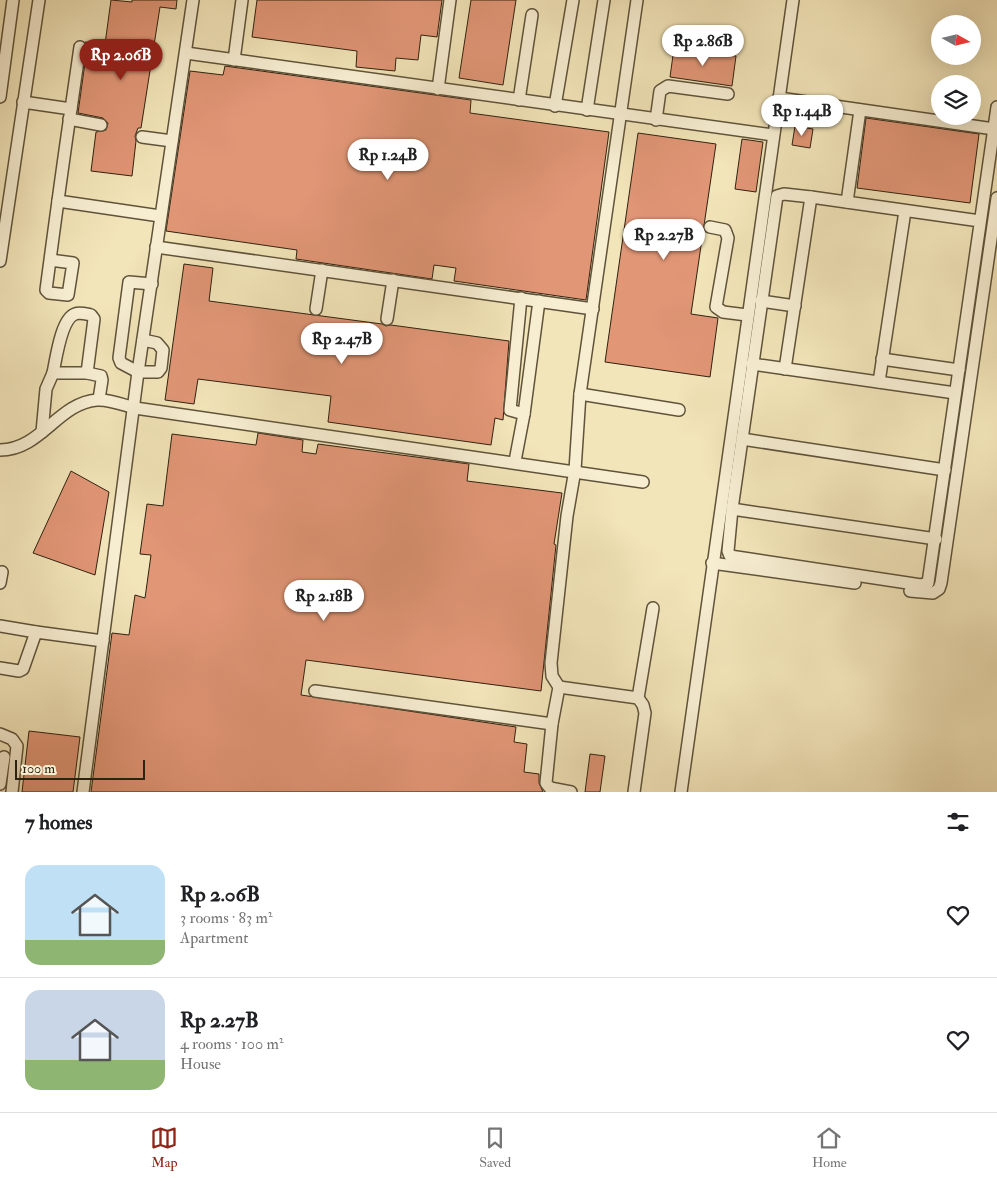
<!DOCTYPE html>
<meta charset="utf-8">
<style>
:root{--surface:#fff;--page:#f6f6f6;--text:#202124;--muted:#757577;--line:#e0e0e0;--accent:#8f2418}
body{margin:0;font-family:"IM FELL Double Pica",serif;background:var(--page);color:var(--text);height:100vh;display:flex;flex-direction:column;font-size:19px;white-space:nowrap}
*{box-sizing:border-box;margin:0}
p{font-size:16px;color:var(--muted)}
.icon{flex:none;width:28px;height:28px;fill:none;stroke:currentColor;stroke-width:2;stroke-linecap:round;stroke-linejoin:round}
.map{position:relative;height:792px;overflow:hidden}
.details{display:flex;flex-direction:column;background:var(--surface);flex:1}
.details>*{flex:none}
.needle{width:32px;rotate:98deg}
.controls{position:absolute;left:931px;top:15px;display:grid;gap:10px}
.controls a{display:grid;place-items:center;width:50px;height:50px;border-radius:50%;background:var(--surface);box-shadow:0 5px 20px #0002;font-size:25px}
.scale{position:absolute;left:15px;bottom:12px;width:130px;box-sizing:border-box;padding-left:5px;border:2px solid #2e2211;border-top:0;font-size:14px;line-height:18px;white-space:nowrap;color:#2e2211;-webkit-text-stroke:4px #f7eed2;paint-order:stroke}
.price{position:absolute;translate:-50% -42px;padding:0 11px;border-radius:18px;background:#fff;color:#222;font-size:16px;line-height:32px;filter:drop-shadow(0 1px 2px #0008)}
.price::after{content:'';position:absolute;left:50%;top:30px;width:15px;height:11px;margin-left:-8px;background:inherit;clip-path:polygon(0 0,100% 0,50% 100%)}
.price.active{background:var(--accent);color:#fff}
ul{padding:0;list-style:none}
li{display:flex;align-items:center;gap:15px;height:125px;padding:0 25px}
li+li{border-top:1px solid var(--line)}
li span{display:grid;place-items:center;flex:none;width:140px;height:100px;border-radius:15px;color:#555}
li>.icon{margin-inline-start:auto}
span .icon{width:60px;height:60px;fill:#fffc;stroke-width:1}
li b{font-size:21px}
h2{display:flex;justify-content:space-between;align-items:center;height:60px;padding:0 25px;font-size:21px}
.tabs{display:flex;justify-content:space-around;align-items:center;height:70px;border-top:1px solid var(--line);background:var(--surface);font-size:14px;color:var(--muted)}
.tabs a{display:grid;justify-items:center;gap:2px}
.tabs .active{color:var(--accent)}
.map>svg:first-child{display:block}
.building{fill:#e19676;stroke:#2e2211}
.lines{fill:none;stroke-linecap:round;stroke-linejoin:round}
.minor-casing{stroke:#5f533b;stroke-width:14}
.minor{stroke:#f7eed2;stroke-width:11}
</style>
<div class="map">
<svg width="997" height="792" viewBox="0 0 997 792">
<rect width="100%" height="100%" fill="#f2e5b9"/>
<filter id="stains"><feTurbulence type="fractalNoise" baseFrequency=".004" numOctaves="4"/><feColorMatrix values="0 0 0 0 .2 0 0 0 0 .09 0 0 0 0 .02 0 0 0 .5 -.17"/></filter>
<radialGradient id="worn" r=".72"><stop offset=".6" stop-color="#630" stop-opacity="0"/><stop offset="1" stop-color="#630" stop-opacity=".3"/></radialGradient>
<g class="building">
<path d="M111,0L132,2V0H177L176,9L160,7L141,128H138L135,136L136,141L132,176L91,171L96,132L106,130L108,123L103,118L78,113L87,48L85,42L105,44Z"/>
<path d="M257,0H442L437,37L421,35L418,60L396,58L395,71L356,67L357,51L252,37Z"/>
<path d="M471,0H516L503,85L459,78Z"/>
<path d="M674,48L736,56L732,86L670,77Z"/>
<path d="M225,66L471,100L470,113L609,132L586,300L454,281L456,268L434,265L432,279L296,259L297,250L166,231L190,71L223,75Z"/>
<path d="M866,118L979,134L970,203L857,188Z"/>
<path d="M795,126L813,129L810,148L792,145Z"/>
<path d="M638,133L716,144L691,314L718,318L710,377L605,362Z"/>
<path d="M742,139L763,142L756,192L735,189Z"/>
<path d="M184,264L213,268L209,301L382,324L386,326L391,325L509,341L503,420L495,418L491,445L328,422L331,396L198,379L194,404L165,400Z"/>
<path d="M258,433L303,440L302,452L316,454L318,444L469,464L467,481L562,493L554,544L556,545L541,691L306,660L301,695L516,727L514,742L527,744L524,772L539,774V783L543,792H91L112,633L129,635L135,595L145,598L151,555L140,554L147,504L163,506L172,434L256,445Z"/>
<path d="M71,471L109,492L95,575L33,553Z"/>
<path d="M29,731L80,737L73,792H22Z"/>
<path d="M590,754L605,756L600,792H585Z"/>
</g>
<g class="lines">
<g class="minor-casing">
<g id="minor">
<path d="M186,53L773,135"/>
<path d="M234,60L242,0"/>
<path d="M438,89L450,0"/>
<path d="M0,97L13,0"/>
<path d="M779,98L994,129"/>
<path d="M519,100L532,15"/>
<path d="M23,102L71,109C62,169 54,230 46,290L49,293L68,295L73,263L50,260"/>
<path d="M555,106L573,0"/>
<path d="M71,109L80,47"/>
<path d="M587,110L604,0"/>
<path d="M69,119L101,125"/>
<path d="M656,120L660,91L668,86L728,94"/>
<path d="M142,137L172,141"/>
<path d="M58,201L160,216"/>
<path d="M847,202L860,110"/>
<path d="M980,221L811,197L784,194L777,196L732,509L728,551L730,556L921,585L928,583L997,107"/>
<path d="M710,227L725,230L728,238L716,307L723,312L747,315"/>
<path d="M156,247L593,309"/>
<path d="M0,261L39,0"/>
<path d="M521,298L510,410L524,414"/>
<path d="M761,301L795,306"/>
<path d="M316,309L322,270"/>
<path d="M387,319L393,280"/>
<path d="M143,340L157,343L163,350L161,368L158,372H138L121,363L119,358L129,282L152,284"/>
<path d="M882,359L959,370"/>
<path d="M752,364L955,393"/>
<path d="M785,369L811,197"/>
<path d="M53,373C56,359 61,319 75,314C80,312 86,314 91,315L94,319L87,373"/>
<path d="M879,382L905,211"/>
<path d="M580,394L679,410"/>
<path d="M42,432L46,389L53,373H87L101,376L102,380L99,399"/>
<path d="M742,439L945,470"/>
<path d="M0,450C41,450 58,403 97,400C109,399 123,405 135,408L643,482"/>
<path d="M515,461L524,414L539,301"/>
<path d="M732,509L936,539"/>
<path d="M712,563L855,583"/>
<path d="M0,583L2,572"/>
<path d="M910,591L933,593L939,589L941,583L997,198"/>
<path d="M0,626L36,632"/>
<path d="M0,668L19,671L23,669L36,632L103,641"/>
<path d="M559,687L638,698L643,705L645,713L634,792"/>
<path d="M315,691L552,724"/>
<path d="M638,698L653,608"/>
<path d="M0,734L12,739L17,746L12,792"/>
<path d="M0,784L4,757"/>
<path d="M83,792L138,372L193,0"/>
<path d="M571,792L550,788L546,783L552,724L559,687L552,676L551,663L567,516L575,470L580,394L637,0"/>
<path d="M681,792L793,0"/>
</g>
</g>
<use href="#minor" class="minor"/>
</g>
<rect width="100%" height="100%" filter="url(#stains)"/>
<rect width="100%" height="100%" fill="url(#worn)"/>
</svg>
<div class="controls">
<a><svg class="needle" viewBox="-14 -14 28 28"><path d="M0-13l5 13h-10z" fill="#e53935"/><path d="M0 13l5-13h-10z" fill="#757577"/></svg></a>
<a><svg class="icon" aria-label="layers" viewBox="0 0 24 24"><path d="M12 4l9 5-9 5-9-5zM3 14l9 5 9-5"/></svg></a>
</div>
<div class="scale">100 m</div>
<b class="price" style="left:703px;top:67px">Rp 2.86B</b>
<b class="price active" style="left:121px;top:81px">Rp 2.06B</b>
<b class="price" style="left:802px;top:137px">Rp 1.44B</b>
<b class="price" style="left:388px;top:181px">Rp 1.24B</b>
<b class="price" style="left:664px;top:261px">Rp 2.27B</b>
<b class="price" style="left:342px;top:365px">Rp 2.47B</b>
<b class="price" style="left:324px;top:622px">Rp 2.18B</b>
</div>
<section class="details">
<h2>7 homes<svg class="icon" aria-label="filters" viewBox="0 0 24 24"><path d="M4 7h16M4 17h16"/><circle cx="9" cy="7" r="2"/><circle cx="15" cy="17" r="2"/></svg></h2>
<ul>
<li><span style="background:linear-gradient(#bfe0f5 75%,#8fb573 0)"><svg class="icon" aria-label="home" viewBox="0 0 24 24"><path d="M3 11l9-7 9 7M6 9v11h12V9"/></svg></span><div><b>Rp 2.06B</b><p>3 rooms · 83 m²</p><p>Apartment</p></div><svg class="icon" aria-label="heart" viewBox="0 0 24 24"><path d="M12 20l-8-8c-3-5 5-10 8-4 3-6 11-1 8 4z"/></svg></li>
<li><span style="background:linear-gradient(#c9d6e8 70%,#8fb573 0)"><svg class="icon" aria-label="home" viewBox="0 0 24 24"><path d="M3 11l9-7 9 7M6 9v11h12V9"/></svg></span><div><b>Rp 2.27B</b><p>4 rooms · 100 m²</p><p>House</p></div><svg class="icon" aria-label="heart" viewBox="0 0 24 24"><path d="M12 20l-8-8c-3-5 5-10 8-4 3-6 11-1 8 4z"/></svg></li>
</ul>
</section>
<nav class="tabs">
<a class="active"><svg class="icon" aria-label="map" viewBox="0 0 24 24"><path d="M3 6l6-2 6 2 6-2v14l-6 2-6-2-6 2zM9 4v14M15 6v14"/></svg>Map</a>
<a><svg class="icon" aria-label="saved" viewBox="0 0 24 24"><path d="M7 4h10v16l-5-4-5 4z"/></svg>Saved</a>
<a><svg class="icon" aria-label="home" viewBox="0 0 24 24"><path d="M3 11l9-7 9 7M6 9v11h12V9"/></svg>Home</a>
</nav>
